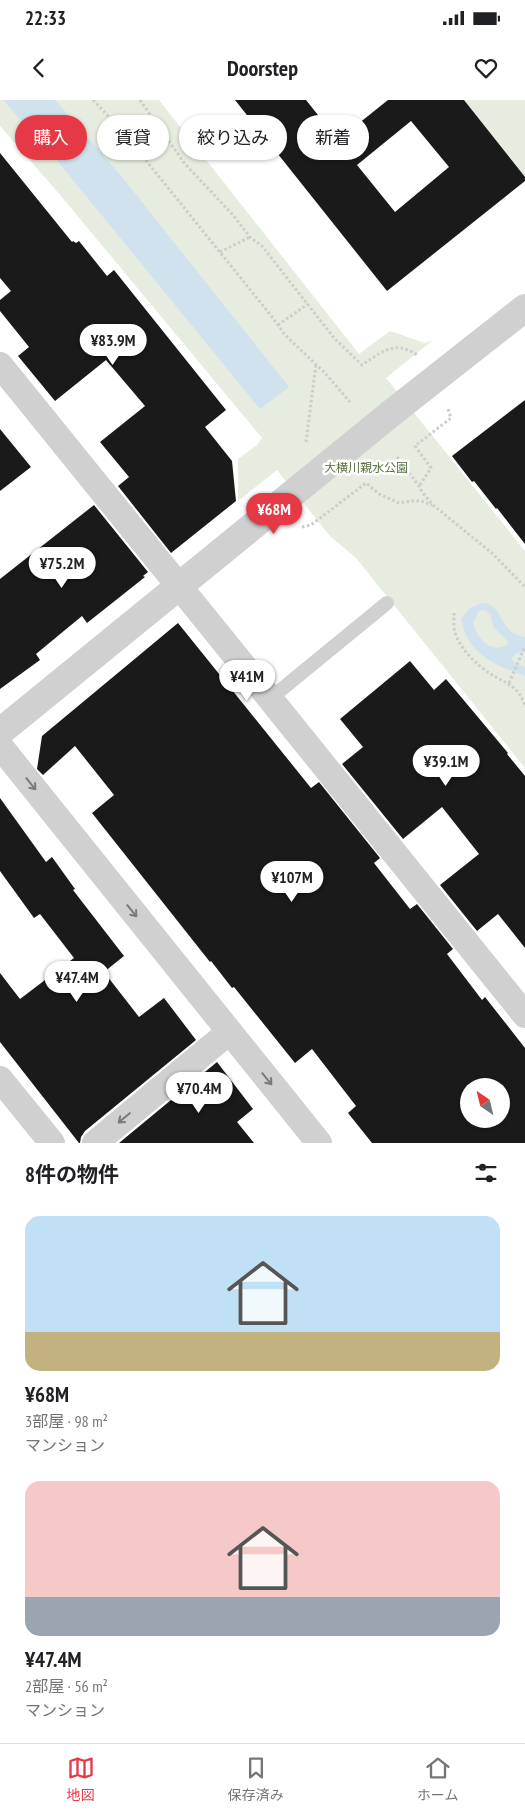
<!DOCTYPE html>
<html lang="ja">
<meta charset="utf-8">
<style>
:root{--surface:#fff;--page:#f6f6f6;--text:#202124;--muted:#757577;--line:#e0e0e0;--accent:#e63946}
body{margin:0;font-family:"PT Sans Narrow","Noto Sans JP",sans-serif;background:var(--page);color:var(--text);height:100vh;display:flex;flex-direction:column;font-size:19px;white-space:nowrap}
*{box-sizing:border-box;margin:0}
p{font-size:16px;color:var(--muted)}
.icon{flex:none;width:28px;height:28px;fill:none;stroke:currentColor;stroke-width:2;stroke-linecap:round;stroke-linejoin:round}
.map{position:relative;height:1043px;overflow:hidden}
.sheet{display:flex;flex-direction:column;background:var(--surface);flex:1}
.sheet>*{flex:none}
.top-card{position:absolute;left:15px;top:15px;width:495px;height:45px;display:flex;gap:10px}
.needle{width:32px;rotate:325deg}
.buttons{position:absolute;left:460px;top:978px;display:grid;gap:10px}
.buttons a{display:grid;place-items:center;width:50px;height:50px;border-radius:50%;background:var(--surface);box-shadow:0 1px 4px #0004;font-size:25px}
.price{position:absolute;translate:-50% -42px;padding:0 11px;border-radius:18px;background:#fff;color:#222;font-size:16px;line-height:32px;filter:drop-shadow(0 1px 2px #0008)}
.price::after{content:'';position:absolute;left:50%;top:30px;width:15px;height:11px;margin-left:-8px;background:inherit;clip-path:polygon(0 0,100% 0,50% 100%)}
.price.current{background:var(--accent);color:#fff}
ul{padding:0;list-style:none}
li{display:grid;align-content:center;gap:10px;height:265px;padding:0 25px}
li span{display:grid;place-items:center;height:155px;border-radius:15px;color:#555}
li>.icon{margin-inline-start:auto}
span .icon{width:90px;height:90px;fill:#fffc;stroke-width:1}
li b{font-size:21px}
h2{display:flex;justify-content:space-between;align-items:center;height:60px;padding:0 25px;font-size:21px}
.pill{padding:0 18px;border-radius:22px;background:var(--surface);box-shadow:0 1px 4px #0004;font-size:18px;line-height:45px}
.pill.current{background:var(--accent);color:#fff}
.status{display:flex;justify-content:space-between;align-items:center;height:35px;padding:0 25px;background:var(--surface);direction:ltr}
.status svg{height:14px;fill:currentColor}
header{display:flex;justify-content:space-between;align-items:center;height:65px;padding:0 25px;background:var(--surface);font-size:22px;font-weight:700}
.dock{display:flex;justify-content:space-around;align-items:center;height:70px;border-top:1px solid var(--line);background:var(--surface);font-size:14px;color:var(--muted)}
.dock a{display:grid;justify-items:center;gap:2px}
.dock .current{color:var(--accent)}
.map>svg:first-child{display:block}
.green{fill:#e6ecdf}
.water{fill:#cfe2ee;fill-rule:evenodd}
.building{fill:#1a1a1a;fill-rule:evenodd}
.lines{fill:none;stroke-linecap:round;stroke-linejoin:round}
.path{stroke:#cdcdcd;stroke-width:3;stroke-dasharray:2.5 2.5;stroke-linecap:butt}
.service{stroke:#d0d0d0;stroke-width:14}
.minor{stroke:#d0d0d0;stroke-width:26}
.tertiary{stroke:#d0d0d0;stroke-width:28}
.oneway{stroke:#7a7a7a}
.labels{text-anchor:middle;dominant-baseline:central;stroke-width:5;stroke-linejoin:round;paint-order:stroke}
.park-label{font-size:12px;fill:#56703f;stroke:#fff}
</style>
<div class="status"><b>22:33</b><svg viewBox="0 0 49 12"><path d="M0 12V9h3v3zM5 12V6h3v6zM10 12V3h3v9zM15 12V0h3v12zM26 1h20v11H26zM47 4h2v5h-2z"/></svg></div>
<header><svg class="icon" aria-label="back" viewBox="0 0 24 24"><path d="M15 5l-7 7 7 7"/></svg>Doorstep<svg class="icon" aria-label="heart" viewBox="0 0 24 24"><path d="M12 20l-8-8c-3-5 5-10 8-4 3-6 11-1 8 4z"/></svg></header>
<div class="map">
<svg width="525" height="1043" viewBox="0 0 525 1043">
<rect width="100%" height="100%" fill="#fff"/>
<g class="green">
<path d="M0,0H159L359,254L390,231L425,243L433,240L386,278L525,451V668L356,458L330,436L277,370L238,401V359L257,345L262,338L61,96L0,26Z"/>
<path d="M464,0H525V77Z"/>
</g>
<g class="water">
<path d="M3,0H55L122,77L289,287L260,309L55,58Z"/>
<path d="M482,503C506,505 497,533 525,537V553C519,552 513,553 512,560L515,564L525,567V576C494,565 468,554 461,519L470,508ZM485,510L491,515C492,532 499,530 508,542L507,545C490,554 478,539 473,523L479,511Z"/>
</g>
<g class="building">
<path d="M235,0H306L338,40L388,0H464L525,77V81L387,191ZM411,21L449,67L395,112L357,65Z"/>
<path d="M0,53L72,142L73,141L76,143L79,141L107,176L114,170L226,310L205,327L232,361L236,401L171,453L118,386L129,377L100,342L145,306L106,260L55,301L18,256L29,247L0,211V200L11,191L0,178Z"/>
<path d="M525,300V444L497,408L496,409L474,381L472,382L452,356Z"/>
<path d="M0,329L31,367L0,391Z"/>
<path d="M94,405L148,472L143,476L145,477L87,523L82,516L36,554L40,560L0,589V479Z"/>
<path d="M178,523L311,688L319,682L380,758L374,763L410,809L417,804L453,849L447,854L482,900L485,897L525,948V1043H372L348,1013L356,1006L312,949L295,963L234,887L232,888L211,861L210,862L92,713L114,695L75,646L43,675L37,669L42,636ZM469,986H501V1019H469Z"/>
<path d="M410,561L434,590L446,579L508,653L507,654L525,676V848L498,814L477,831L440,785L479,754L442,707L403,739L342,664L363,647L340,619Z"/>
<path d="M0,698L46,762L52,757L75,789L73,790L124,856L104,872L139,917L164,898L196,940L85,1031L81,1037L80,1043H79L0,942V873L20,899L74,858L40,814L34,818L0,771Z"/>
<path d="M217,962L253,1009L237,1022L254,1043H119Z"/>
</g>
<g class="lines">
<g class="path">
<path d="M93,0L123,32L273,218L285,235L325,273L350,302"/>
<path d="M140,0L185,64L233,115L250,137L262,146L334,238L362,265C380,253 395,239 417,255"/>
<path d="M220,152L250,137"/>
<path d="M278,225L308,204"/>
<path d="M306,342L316,264"/>
<path d="M397,357L419,386L422,392L433,405L493,454L525,487"/>
<path d="M420,385L431,368L415,346L451,318L448,309"/>
<path d="M302,427L311,425L366,383L379,394L399,403L412,401H421L432,405"/>
<path d="M454,513C454,519 453,527 455,532C460,550 479,567 494,576C510,585 518,587 525,605"/>
<path d="M509,583L525,546"/>
</g>
<path class="service" d="M271,598L387,503"/>
<g class="minor">
<path d="M0,265C175,482 351,697 525,915"/>
<path d="M0,646L319,1043"/>
<path d="M0,979L52,1043"/>
<path d="M95,1043L229,932"/>
</g>
<path class="tertiary" d="M0,632L394,311L525,208"/>
</g>
<defs><path id="oneway-shaft" d="M-6 0H5M1.5-3L5.5 0L1.5 3" fill="none" stroke-width="1.6" stroke-linecap="round" stroke-linejoin="round" transform="scale(1.25)"/></defs>
<g class="oneway">
<use href="#oneway-shaft" transform="translate(31 684) rotate(51)"/>
<use href="#oneway-shaft" transform="translate(132 811) rotate(51)"/>
<use href="#oneway-shaft" transform="translate(267 979) rotate(51)"/>
<use href="#oneway-shaft" transform="translate(124 1018) rotate(140)"/>
</g>
<g class="labels">
<g class="park-label">
<text x="366" y="367">大横川親水公園</text>
</g>
</g>
</svg>
<div class="buttons">
<a><svg class="needle" viewBox="-14 -14 28 28"><path d="M0-13l5 13h-10z" fill="#e53935"/><path d="M0 13l5-13h-10z" fill="#757577"/></svg></a>
</div>
<b class="price" style="left:113px;top:266px">¥83.9M</b>
<b class="price current" style="left:274px;top:435px">¥68M</b>
<b class="price" style="left:62px;top:489px">¥75.2M</b>
<b class="price" style="left:247px;top:602px">¥41M</b>
<b class="price" style="left:446px;top:687px">¥39.1M</b>
<b class="price" style="left:292px;top:803px">¥107M</b>
<b class="price" style="left:77px;top:903px">¥47.4M</b>
<b class="price" style="left:199px;top:1014px">¥70.4M</b>
<div class="top-card">
<a class="pill current">購入</a>
<a class="pill">賃貸</a>
<a class="pill">絞り込み</a>
<a class="pill">新着</a>
</div>
</div>
<section class="sheet">
<h2>8件の物件<svg class="icon" aria-label="filters" viewBox="0 0 24 24"><path d="M4 7h16M4 17h16"/><circle cx="9" cy="7" r="2"/><circle cx="15" cy="17" r="2"/></svg></h2>
<ul>
<li><span style="background:linear-gradient(#bfe0f5 75%,#c2b280 0)"><svg class="icon" aria-label="home" viewBox="0 0 24 24"><path d="M3 11l9-7 9 7M6 9v11h12V9"/></svg></span><div><b>¥68M</b><p>3部屋 · 98 m²</p><p>マンション</p></div></li>
<li><span style="background:linear-gradient(#f6c9c9 75%,#9aa5b1 0)"><svg class="icon" aria-label="home" viewBox="0 0 24 24"><path d="M3 11l9-7 9 7M6 9v11h12V9"/></svg></span><div><b>¥47.4M</b><p>2部屋 · 56 m²</p><p>マンション</p></div></li>
</ul>
</section>
<nav class="dock">
<a class="current"><svg class="icon" aria-label="map" viewBox="0 0 24 24"><path d="M3 6l6-2 6 2 6-2v14l-6 2-6-2-6 2zM9 4v14M15 6v14"/></svg>地図</a>
<a><svg class="icon" aria-label="saved" viewBox="0 0 24 24"><path d="M7 4h10v16l-5-4-5 4z"/></svg>保存済み</a>
<a><svg class="icon" aria-label="home" viewBox="0 0 24 24"><path d="M3 11l9-7 9 7M6 9v11h12V9"/></svg>ホーム</a>
</nav>
